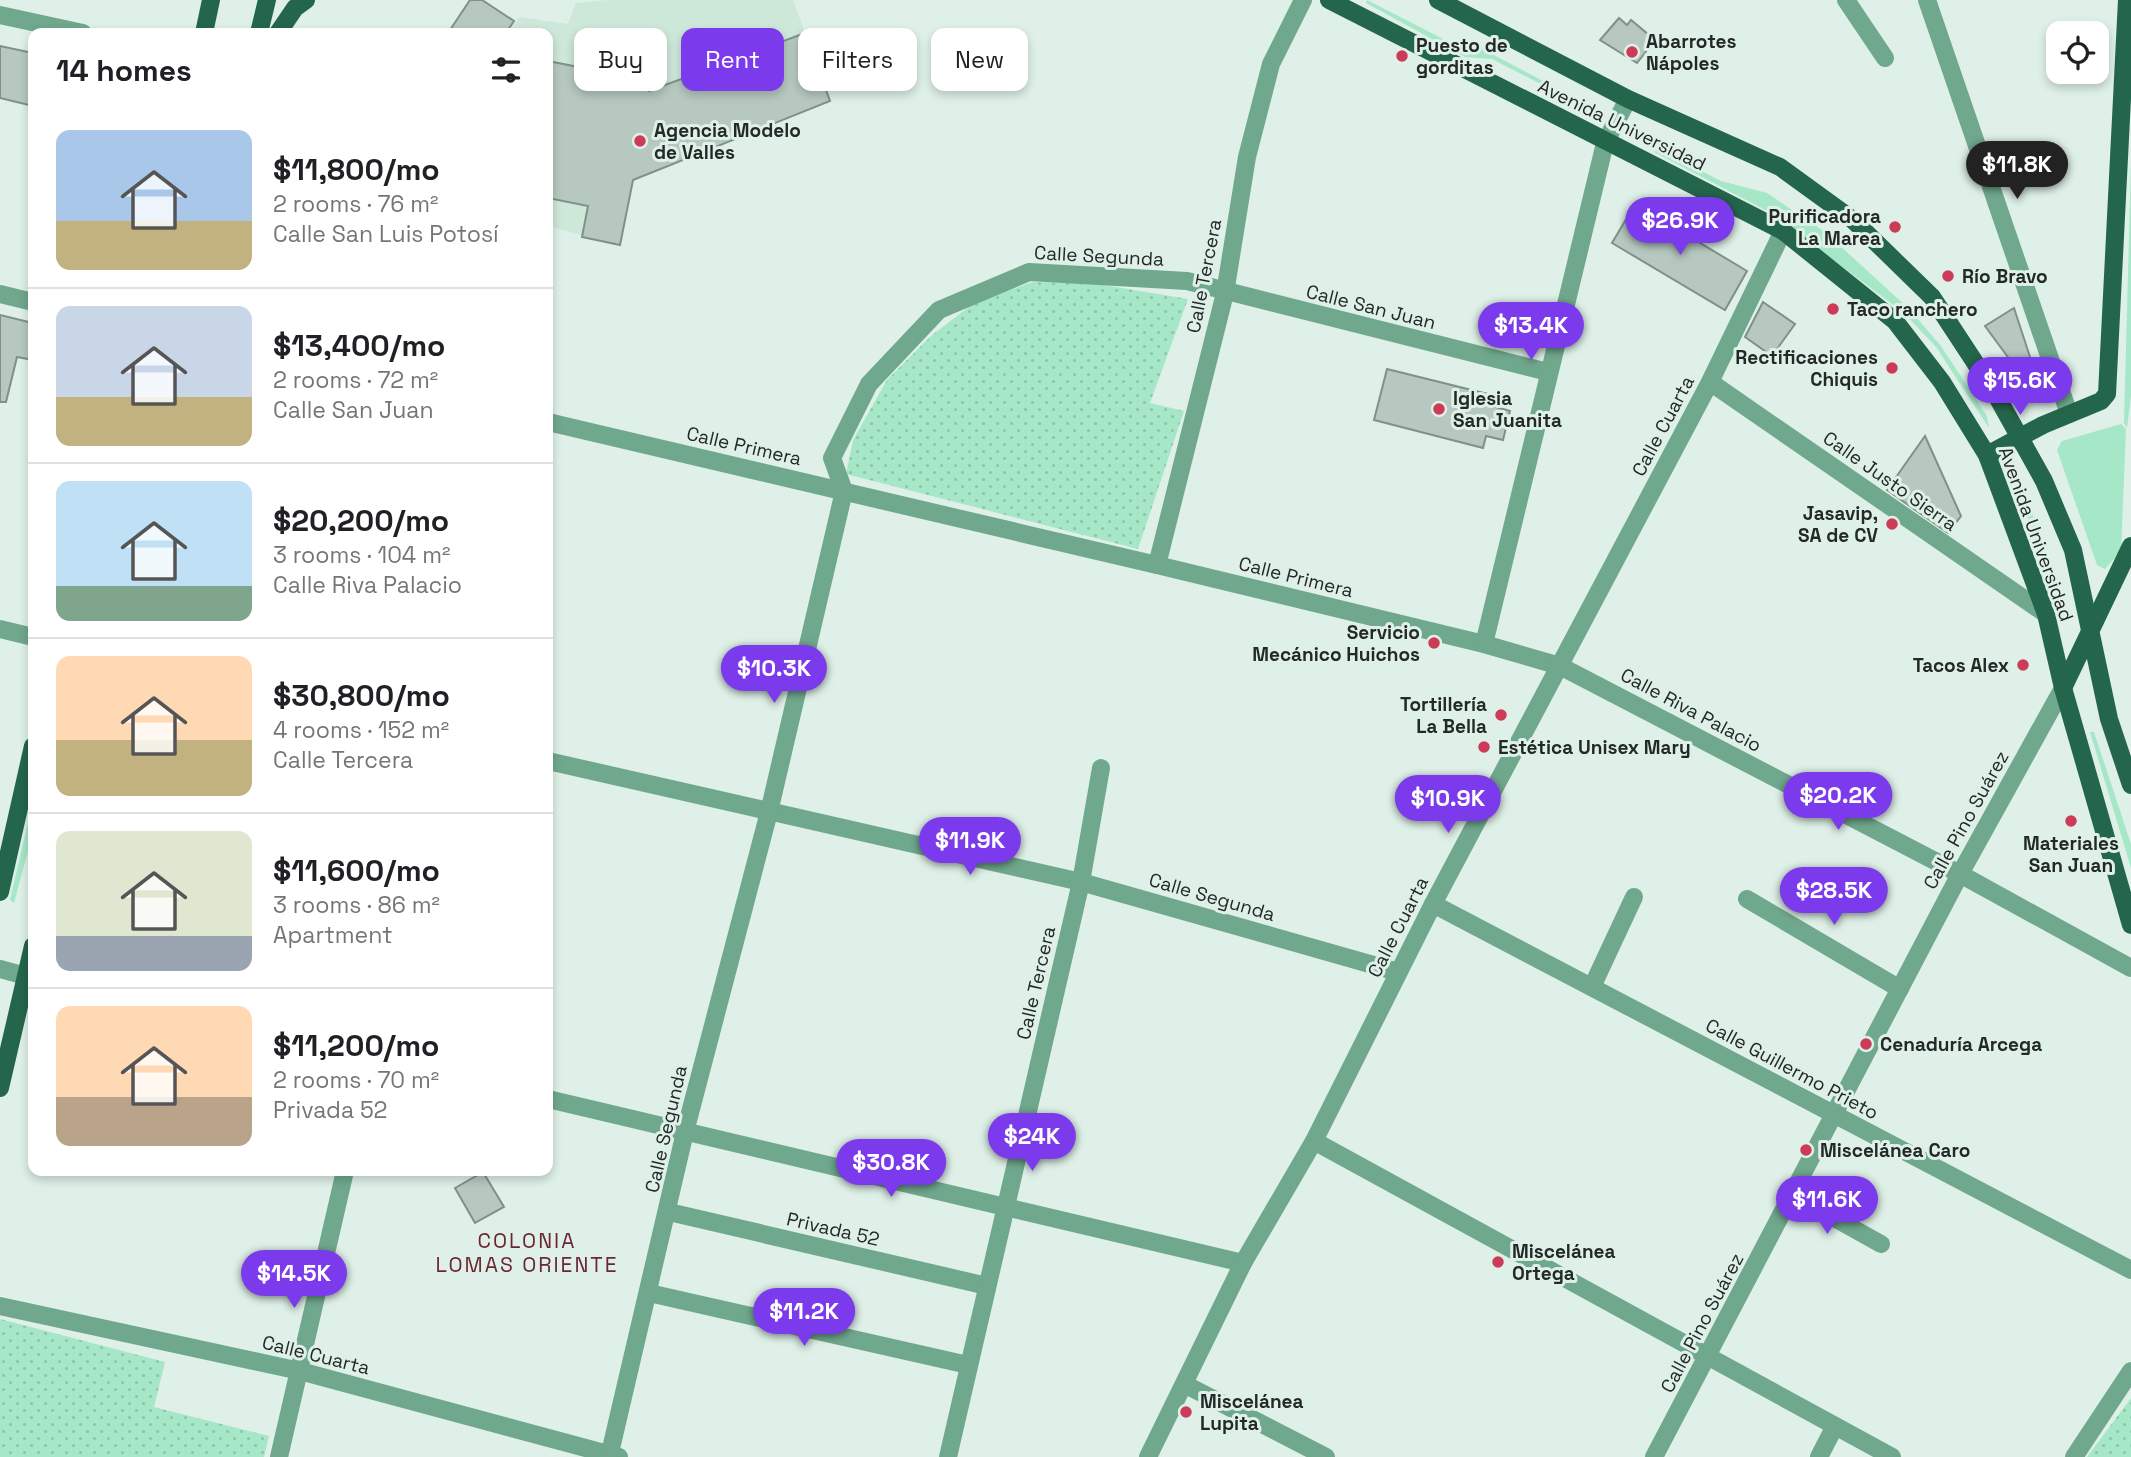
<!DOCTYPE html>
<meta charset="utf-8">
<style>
:root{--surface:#fff;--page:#f6f6f6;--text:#202124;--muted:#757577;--line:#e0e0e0;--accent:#7c3aed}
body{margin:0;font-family:"Space Grotesk",sans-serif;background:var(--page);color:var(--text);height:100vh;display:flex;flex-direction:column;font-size:26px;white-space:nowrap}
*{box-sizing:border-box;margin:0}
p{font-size:23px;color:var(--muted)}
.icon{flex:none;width:38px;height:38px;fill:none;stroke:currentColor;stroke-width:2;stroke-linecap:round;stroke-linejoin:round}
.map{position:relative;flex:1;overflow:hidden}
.drawer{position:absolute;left:28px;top:28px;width:525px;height:1148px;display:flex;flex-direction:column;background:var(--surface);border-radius:14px;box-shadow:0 4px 10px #0003}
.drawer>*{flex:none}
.banner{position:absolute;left:574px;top:28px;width:665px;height:63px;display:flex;gap:14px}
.buttons{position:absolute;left:2046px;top:21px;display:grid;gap:14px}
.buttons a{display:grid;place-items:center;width:63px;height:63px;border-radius:14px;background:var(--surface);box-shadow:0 4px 10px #0003;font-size:35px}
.price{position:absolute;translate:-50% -60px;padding:0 16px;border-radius:24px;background:var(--accent);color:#fff;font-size:23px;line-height:46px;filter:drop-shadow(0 2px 4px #0008)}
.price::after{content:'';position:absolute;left:50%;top:42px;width:21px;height:16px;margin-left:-10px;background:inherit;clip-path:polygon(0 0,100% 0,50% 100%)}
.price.on{background:#222;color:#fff}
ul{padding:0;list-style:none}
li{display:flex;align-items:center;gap:21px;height:175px;padding:0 28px}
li+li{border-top:2px solid var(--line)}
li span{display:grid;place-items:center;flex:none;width:196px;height:140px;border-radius:14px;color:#555}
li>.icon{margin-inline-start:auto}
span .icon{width:84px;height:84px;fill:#fffc;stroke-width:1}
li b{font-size:30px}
h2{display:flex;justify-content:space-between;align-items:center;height:84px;padding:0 28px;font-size:30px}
.pill{padding:0 24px;border-radius:14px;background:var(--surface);box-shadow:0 4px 10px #0003;font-size:24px;line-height:63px}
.pill.on{background:var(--accent);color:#fff}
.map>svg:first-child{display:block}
.built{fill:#cde7d9}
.grass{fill:url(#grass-dots)}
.garden{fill:#a6e7c7}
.building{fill:#b6c8bf;stroke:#809188;stroke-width:2}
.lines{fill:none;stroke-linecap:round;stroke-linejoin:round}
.minor{stroke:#70a88d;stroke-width:18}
.major{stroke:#24664b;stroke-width:18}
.poi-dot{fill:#cc3c59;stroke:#def0e7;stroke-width:2.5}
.labels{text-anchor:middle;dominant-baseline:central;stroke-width:6;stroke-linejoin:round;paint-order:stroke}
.poi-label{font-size:19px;font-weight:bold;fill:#232926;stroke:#def0e7;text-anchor:start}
.street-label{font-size:19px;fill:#232926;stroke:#def0e7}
.neighbourhood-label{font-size:21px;letter-spacing:2px;fill:#6c2632;stroke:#def0e7}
</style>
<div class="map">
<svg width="2131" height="1457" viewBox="0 0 2131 1457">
<defs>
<pattern id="grass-dots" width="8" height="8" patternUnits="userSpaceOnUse" patternTransform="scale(1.75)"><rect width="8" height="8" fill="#a6e7c7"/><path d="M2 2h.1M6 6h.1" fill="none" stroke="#8fc6ab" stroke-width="1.8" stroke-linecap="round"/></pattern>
</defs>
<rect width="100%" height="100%" fill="#def0e7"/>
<path class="built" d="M608,0H793L830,101L633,180L620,245L548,226V33H508L519,17L568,24L576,3Z"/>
<g class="grass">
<path d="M1033,282L1092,283L1188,299L1150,403L1184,411L1138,549L846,474L853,440L887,380L931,336L974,303Z"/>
<path d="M0,1319L165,1362L154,1407L269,1436L264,1457H0Z"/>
<path d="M2131,1398V1457H2087Z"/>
</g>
<g class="garden">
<path d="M1367,0L1451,43L1475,45L1577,99L1574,101L1492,59L1465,57L1366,3Z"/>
<path d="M1661,150L1721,181L1767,193L1825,232L1909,309L1941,346L1987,416L1989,428L1936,347L1904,313L1771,213L1654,152Z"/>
<path d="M2131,162V396L2127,428L2124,423Z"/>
<path d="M2121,424L2126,429L2121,551L2105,569L2097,565L2057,450L2062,441Z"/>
<path d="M2015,466L2057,582L2053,585L2012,475L2010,467Z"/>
<path d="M2090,732H2094L2131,844V868Z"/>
<path d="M33,800V832L14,903L10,900Z"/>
</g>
<g class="building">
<path d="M470,0H482L514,21L506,33H448Z"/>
<path d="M1619,18L1627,25L1631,20L1655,40L1637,63L1600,40Z"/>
<path d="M805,33L830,101L633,180L620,245L582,237L588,206L548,198V61L644,80L649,91Z"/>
<path d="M0,46L33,53V106L0,98Z"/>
<path d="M1635,204L1747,271L1725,310L1612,243Z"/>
<path d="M1763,302L1795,324L1772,356L1745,337Z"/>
<path d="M2014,308L2031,360L2025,368H2016L1985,326Z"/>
<path d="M0,315L33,323V360L17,357L6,402H0Z"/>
<path d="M1387,369L1496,396L1493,406L1510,411L1503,440L1486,436L1483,448L1374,420Z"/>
<path d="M1925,436L1961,516L1948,533L1887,490Z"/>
<path d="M483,1172L504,1207L475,1223L455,1188Z"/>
</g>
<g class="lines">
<g class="minor">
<path d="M1846,0L1885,58"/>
<path d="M1927,0L2069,414"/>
<path d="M0,15L83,33"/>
<path d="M0,294L33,302"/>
<path d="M1710,382L2046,614"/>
<path d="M548,422L1157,565L1484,644L1560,666L1960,874L2131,968"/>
<path d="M1157,565L1225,293L1247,157L1271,64L1303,0"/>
<path d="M0,629L33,637"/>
<path d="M1484,644L1605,143L1628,99"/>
<path d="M548,761L1081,882L1398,972"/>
<path d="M1747,899L1900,989"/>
<path d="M1433,904L2131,1270"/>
<path d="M0,969L33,978"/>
<path d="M1592,987L1634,897"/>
<path d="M548,1099L1243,1263"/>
<path d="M1314,1141L1892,1457"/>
<path d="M1793,1195L1881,1244"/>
<path d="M669,1212L987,1286"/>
<path d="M649,1293L968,1365"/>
<path d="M0,1306L300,1371L619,1457"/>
<path d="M1186,1385L1326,1457"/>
<path d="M279,1457L345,1171"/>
<path d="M609,1457L685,1132L769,812L844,491L832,458L869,384L939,310L1029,272L1187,281L1548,372"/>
<path d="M948,1457L1081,882L1101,768"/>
<path d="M1148,1457L1243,1263L1314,1141L1433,904L1710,382L1783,231"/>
<path d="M1654,1457L1960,874L2063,688"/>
<path d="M1819,1457L1835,1426"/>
<path d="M2074,1457L2131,1371"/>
</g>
<g class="major">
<path d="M1329,0L1783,231L1895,321L1942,382L1987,455L2046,614L2063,688L2131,925"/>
<path d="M1438,0L1628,99L1780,167L1853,220L1932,297L1995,393L2044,481L2073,550L2109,719L2131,785"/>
<path d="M204,33L211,0"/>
<path d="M259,33L267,0"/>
<path d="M278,33L295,8L306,0"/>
<path d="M1987,455L2043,425L2101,401L2107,394L2127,0"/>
<path d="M2063,688L2131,546"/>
<path d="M0,892L33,746"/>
<path d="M0,1088L33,946"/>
</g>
</g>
<g class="poi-dot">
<circle cx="1632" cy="52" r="7"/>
<circle cx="1402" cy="56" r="7"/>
<circle cx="640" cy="141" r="7"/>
<circle cx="1895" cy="227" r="7"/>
<circle cx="1948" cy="276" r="7"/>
<circle cx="1833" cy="309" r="7"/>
<circle cx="1892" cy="368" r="7"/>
<circle cx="1439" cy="409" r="7"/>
<circle cx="1892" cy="524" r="7"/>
<circle cx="1434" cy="643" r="7"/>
<circle cx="2023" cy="665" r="7"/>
<circle cx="1501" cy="715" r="7"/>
<circle cx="1484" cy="747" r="7"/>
<circle cx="2071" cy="821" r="7"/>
<circle cx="1866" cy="1044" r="7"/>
<circle cx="1806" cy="1150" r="7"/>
<circle cx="1498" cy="1262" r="7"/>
<circle cx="1186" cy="1412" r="7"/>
</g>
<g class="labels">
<g class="poi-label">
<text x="1646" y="41">Abarrotes<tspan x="1646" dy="22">Nápoles</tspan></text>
<text x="1416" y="45">Puesto de<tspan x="1416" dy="22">gorditas</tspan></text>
<text x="654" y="130">Agencia Modelo<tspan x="654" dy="22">de Valles</tspan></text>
<text x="1881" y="216" text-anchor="end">Purificadora<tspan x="1881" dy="22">La Marea</tspan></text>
<text x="1962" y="276">Río Bravo</text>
<text x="1847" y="309">Taco ranchero</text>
<text x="1878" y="357" text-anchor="end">Rectificaciones<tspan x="1878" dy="22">Chiquis</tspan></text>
<text x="1453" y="398">Iglesia<tspan x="1453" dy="22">San Juanita</tspan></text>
<text x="1878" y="513" text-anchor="end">Jasavip,<tspan x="1878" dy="22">SA de CV</tspan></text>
<text x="1420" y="632" text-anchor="end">Servicio<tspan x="1420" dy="22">Mecánico Huichos</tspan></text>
<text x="2009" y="665" text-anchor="end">Tacos Alex</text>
<text x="1487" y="704" text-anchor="end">Tortillería<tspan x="1487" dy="22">La Bella</tspan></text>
<text x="1498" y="747">Estética Unisex Mary</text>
<text x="2071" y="843" text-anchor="middle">Materiales<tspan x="2071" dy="22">San Juan</tspan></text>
<text x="1880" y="1044">Cenaduría Arcega</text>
<text x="1820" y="1150">Miscelánea Caro</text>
<text x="1512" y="1251">Miscelánea<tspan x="1512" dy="22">Ortega</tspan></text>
<text x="1200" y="1401">Miscelánea<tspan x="1200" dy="22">Lupita</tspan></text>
</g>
<g class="street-label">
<text transform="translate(1622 125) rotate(26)">Avenida Universidad</text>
<text transform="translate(1099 256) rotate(3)">Calle Segunda</text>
<text transform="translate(1204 276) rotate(-79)">Calle Tercera</text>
<text transform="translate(1371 307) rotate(14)">Calle San Juan</text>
<text transform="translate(1663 426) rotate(-62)">Calle Cuarta</text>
<text transform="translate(744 446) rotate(13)">Calle Primera</text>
<text transform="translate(1890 481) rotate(35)">Calle Justo Sierra</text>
<text transform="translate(2036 534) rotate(70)">Avenida Universidad</text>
<text transform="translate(1296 577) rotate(14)">Calle Primera</text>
<text transform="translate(1691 710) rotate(28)">Calle Riva Palacio</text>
<text transform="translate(1966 820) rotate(-61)">Calle Pino Suárez</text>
<text transform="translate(1212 897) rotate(16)">Calle Segunda</text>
<text transform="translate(1398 927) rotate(-63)">Calle Cuarta</text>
<text transform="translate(1036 983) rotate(-77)">Calle Tercera</text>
<text transform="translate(1792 1069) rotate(28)">Calle Guillermo Prieto</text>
<text transform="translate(666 1129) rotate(-77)">Calle Segunda</text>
<text transform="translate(833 1229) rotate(13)">Privada 52</text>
<text transform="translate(1702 1323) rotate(-62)">Calle Pino Suárez</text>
<text transform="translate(316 1355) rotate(14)">Calle Cuarta</text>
</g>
<g class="neighbourhood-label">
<text x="527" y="1240">COLONIA<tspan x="527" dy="24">LOMAS ORIENTE</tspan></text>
</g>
</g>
</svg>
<div class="buttons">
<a><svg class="icon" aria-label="locate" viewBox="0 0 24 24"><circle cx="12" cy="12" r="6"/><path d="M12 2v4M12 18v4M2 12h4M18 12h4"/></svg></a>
</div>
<b class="price on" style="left:2017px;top:201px">$11.8K</b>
<b class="price" style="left:1680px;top:257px">$26.9K</b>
<b class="price" style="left:1531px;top:362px">$13.4K</b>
<b class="price" style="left:2020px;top:417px">$15.6K</b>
<b class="price" style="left:774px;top:705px">$10.3K</b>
<b class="price" style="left:1838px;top:832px">$20.2K</b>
<b class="price" style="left:1448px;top:835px">$10.9K</b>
<b class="price" style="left:970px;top:877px">$11.9K</b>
<b class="price" style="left:1834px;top:927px">$28.5K</b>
<b class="price" style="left:1032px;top:1173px">$24K</b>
<b class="price" style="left:891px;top:1199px">$30.8K</b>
<b class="price" style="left:1827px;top:1236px">$11.6K</b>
<b class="price" style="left:294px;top:1310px">$14.5K</b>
<b class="price" style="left:804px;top:1348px">$11.2K</b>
<div class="banner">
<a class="pill">Buy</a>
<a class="pill on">Rent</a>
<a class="pill">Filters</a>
<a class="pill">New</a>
</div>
<section class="drawer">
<h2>14 homes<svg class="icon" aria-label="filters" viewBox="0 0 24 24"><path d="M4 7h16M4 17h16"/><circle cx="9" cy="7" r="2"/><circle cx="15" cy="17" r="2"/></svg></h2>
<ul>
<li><span style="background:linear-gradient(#a9c7e8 65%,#c2b280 0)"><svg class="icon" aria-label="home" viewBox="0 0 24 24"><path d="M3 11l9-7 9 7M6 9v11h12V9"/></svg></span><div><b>$11,800/mo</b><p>2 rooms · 76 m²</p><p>Calle San Luis Potosí</p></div></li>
<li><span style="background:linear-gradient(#c9d6e8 65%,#c2b280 0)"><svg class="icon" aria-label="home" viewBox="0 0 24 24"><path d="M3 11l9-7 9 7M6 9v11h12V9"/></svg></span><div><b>$13,400/mo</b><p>2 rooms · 72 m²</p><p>Calle San Juan</p></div></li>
<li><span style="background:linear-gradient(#bfe0f5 75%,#7fa58c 0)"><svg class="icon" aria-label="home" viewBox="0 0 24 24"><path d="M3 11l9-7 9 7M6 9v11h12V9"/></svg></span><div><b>$20,200/mo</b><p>3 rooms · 104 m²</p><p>Calle Riva Palacio</p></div></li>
<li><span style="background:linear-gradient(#ffd9b3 60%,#c2b280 0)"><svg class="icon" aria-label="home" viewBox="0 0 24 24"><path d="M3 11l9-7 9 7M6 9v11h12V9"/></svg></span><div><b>$30,800/mo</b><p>4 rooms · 152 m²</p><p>Calle Tercera</p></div></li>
<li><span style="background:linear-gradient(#dfe7d0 75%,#9aa5b1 0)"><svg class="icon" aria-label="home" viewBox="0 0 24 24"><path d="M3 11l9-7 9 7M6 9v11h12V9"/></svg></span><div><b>$11,600/mo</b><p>3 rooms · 86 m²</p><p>Apartment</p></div></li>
<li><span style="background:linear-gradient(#ffd9b3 65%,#b9a48a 0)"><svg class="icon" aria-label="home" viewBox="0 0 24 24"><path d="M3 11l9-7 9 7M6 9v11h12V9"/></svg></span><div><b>$11,200/mo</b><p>2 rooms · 70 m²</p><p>Privada 52</p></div></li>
</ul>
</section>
</div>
